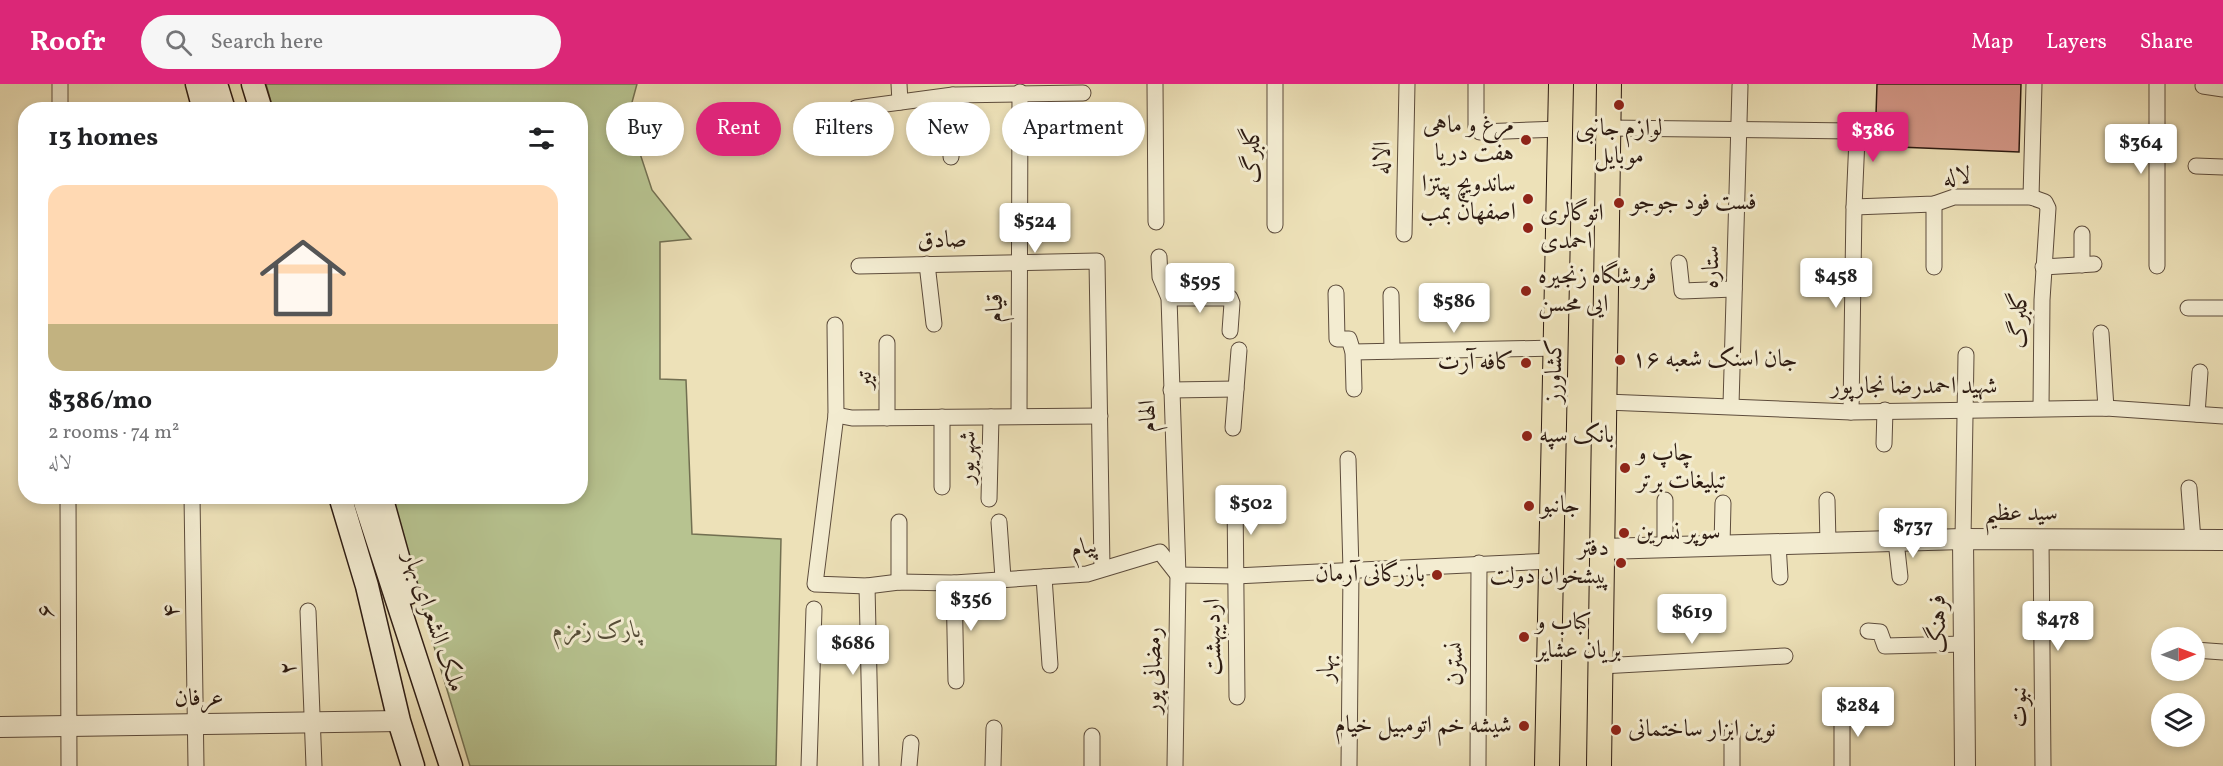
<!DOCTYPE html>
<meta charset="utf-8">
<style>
:root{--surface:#fff;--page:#f6f6f6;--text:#202124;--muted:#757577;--accent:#db2777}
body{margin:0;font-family:Vollkorn,Amiri,serif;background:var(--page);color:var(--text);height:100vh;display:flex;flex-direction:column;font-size:22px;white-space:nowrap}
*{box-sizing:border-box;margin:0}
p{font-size:20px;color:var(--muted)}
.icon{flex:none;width:33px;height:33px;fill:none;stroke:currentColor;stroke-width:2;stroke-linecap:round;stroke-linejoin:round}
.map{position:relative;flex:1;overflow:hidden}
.panel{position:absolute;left:18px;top:18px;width:570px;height:402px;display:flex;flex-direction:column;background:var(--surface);border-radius:24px;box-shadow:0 3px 9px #0003}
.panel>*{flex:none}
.guide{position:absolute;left:606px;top:18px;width:570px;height:54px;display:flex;gap:12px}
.needle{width:39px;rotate:89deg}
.buttons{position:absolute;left:2151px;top:543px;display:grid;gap:12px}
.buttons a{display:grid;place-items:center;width:54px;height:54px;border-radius:50%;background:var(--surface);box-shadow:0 3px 9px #0003;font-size:30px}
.price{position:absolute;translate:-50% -51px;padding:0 14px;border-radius:6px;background:#fff;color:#222;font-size:20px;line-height:39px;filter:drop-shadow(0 2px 3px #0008)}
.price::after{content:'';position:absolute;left:50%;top:36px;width:18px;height:14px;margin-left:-9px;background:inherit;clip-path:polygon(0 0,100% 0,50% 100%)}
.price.selected{background:var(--accent);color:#fff}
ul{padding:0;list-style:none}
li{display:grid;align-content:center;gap:12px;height:318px;padding:0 30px}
li span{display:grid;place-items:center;height:186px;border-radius:18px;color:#555}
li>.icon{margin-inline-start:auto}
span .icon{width:108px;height:108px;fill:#fffc;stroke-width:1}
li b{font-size:26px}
h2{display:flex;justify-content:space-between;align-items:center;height:72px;padding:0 30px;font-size:26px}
.chip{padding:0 21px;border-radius:27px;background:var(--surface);box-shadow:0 3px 9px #0003;font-size:21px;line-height:54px}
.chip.selected{background:var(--accent);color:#fff}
header{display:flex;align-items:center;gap:36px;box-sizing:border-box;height:84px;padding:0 30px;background:var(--accent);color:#fff}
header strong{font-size:28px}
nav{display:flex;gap:33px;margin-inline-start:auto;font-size:21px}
.search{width:420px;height:54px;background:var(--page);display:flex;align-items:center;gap:15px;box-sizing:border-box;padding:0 21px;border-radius:33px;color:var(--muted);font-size:22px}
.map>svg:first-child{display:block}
.green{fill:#b7c390;stroke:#726f51;stroke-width:1.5}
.building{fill:#d39787;stroke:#2d1b12;stroke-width:1.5}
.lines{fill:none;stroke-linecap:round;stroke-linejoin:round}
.minor-casing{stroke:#5d4c3c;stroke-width:17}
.tertiary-casing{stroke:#5d4c3c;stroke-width:22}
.secondary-casing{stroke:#2d1b12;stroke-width:25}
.primary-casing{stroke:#2d1b12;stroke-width:26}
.minor{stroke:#f3ecd1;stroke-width:15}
.tertiary{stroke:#f3ecd1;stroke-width:20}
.secondary{stroke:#f3ecd1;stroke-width:22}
.primary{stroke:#ede1b8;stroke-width:24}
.poi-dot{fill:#8f2418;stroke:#f3ecd1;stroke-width:2}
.labels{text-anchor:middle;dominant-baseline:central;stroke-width:6;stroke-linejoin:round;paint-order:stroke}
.poi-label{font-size:24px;fill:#2d1b12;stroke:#f3ecd1;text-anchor:start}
.street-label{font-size:24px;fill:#2d1b12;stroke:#f3ecd1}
.park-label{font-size:24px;font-style:italic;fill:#564d38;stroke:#f3ecd1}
</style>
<header>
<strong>Roofr</strong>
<div class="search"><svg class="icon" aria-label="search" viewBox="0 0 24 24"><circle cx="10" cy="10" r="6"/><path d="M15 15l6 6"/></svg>Search here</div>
<nav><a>Map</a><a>Layers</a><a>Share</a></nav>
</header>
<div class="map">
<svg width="2223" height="682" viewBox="0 0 2223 682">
<rect width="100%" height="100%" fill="#ede1b8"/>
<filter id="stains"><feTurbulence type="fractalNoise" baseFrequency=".00333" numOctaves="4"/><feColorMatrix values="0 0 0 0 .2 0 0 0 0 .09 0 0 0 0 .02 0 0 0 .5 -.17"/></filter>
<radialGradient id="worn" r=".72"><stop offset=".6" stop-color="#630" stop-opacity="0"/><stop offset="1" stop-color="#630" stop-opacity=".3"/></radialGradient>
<path class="green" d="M266,0H637L628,33L652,106L691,155L660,158V295L686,296L692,450L781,455L776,682H470L389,413L580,412V26L273,25Z"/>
<path class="building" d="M1877,0H2021L2019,68L1875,62Z"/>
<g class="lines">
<g class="minor-casing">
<g id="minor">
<path d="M60,0V26"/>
<path d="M899,0L900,18"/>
<path d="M1155,0L1156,138"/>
<path d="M1275,0V141"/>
<path d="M1476,0V43L1480,48L1560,45"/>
<path d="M2203,2L2223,5"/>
<path d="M856,24L953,11L1083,9"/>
<path d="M1608,44L1851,47L1857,54L1854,123L1851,328"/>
<path d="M951,73L953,11"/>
<path d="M2196,82L2223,83"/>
<path d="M2031,113L2034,0"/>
<path d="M1854,123L1934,120L1954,113H2031L2045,118L2048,124L2042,216L2041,324"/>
<path d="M1404,150L1407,0"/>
<path d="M2082,150V181"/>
<path d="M1159,173L1160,193L1169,214L1178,491L1175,682"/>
<path d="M1679,179L1682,207L1734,205"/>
<path d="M927,180L934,240"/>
<path d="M859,182L1097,177L1102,483"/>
<path d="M2157,182V0"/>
<path d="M1934,183V120"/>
<path d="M2043,183L2094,180"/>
<path d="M1336,209L1337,255H1349L1353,268L1354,305"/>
<path d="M1391,211L1392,267"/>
<path d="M1169,214H1230L1232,219L1230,247"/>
<path d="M2188,224H2223"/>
<path d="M835,241L836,331L815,500L867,502L899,498L954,499L1087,490L1160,468L1178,491"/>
<path d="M2101,249L2106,324"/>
<path d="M1353,268L1556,264"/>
<path d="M1171,306L1236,305"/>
<path d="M1606,318L1851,328L2106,324L2223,332"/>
<path d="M1731,321L1740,2"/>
<path d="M2197,330L2200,288"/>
<path d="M836,331L852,334L1100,332"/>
<path d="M1019,332L1020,8"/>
<path d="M942,333V403"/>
<path d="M887,334V259"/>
<path d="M1233,344L1239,266"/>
<path d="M1884,360L1885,326"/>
<path d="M1348,375L1351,487L1349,682"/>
<path d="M2189,404L2193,456"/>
<path d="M68,412L69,682"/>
<path d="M192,412L196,682"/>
<path d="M1235,413L1237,613"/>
<path d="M989,415L991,333"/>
<path d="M1827,416L1828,459"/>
<path d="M899,438V498"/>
<path d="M999,438L1003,494"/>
<path d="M1963,455L1966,271"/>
<path d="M2041,455L2043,682"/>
<path d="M1896,457L1900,493"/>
<path d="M1778,460L1780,493"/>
<path d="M1722,462L1723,419"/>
<path d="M1665,463V416"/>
<path d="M1178,491L1235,492L1552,477"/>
<path d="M1044,493L1050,581"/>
<path d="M954,499L956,597"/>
<path d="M867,502L871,682"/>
<path d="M308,527L314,682"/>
<path d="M1868,547L1880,548L1885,562L1964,560"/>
<path d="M2195,566L2223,568"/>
<path d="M1601,582L1785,572"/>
<path d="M1842,627V682"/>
<path d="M1732,648V682"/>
<path d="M1092,652V682"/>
<path d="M809,682L814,525"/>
<path d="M909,682L911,659"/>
<path d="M993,682L994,644"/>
<path d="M1478,682L1479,479"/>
</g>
</g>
<g class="tertiary-casing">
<g id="tertiary">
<path d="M1963,455L1965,682"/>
<path d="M1603,465L1963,455L2223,456"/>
<path d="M0,643L399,637"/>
</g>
</g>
<g class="secondary-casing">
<g id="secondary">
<path d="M197,0L204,26"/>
<path d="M216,0L224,26"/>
<path d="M253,0L261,26"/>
<path d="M340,412L367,502L399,637L413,682"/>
<path d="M363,412L451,682"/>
<path d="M381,412L408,509"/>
</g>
</g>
<g class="primary-casing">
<g id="primary">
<path d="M1547,682L1561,0"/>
<path d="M1599,682L1609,0"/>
</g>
</g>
<use href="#minor" class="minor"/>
<use href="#tertiary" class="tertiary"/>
<use href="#secondary" class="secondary"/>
<use href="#primary" class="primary"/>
</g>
<g class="poi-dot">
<circle cx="1619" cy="21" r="6"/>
<circle cx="1526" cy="56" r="6"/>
<circle cx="1528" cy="115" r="6"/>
<circle cx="1619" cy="119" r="6"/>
<circle cx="1528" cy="144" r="6"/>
<circle cx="1526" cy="207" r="6"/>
<circle cx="1620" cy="276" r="6"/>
<circle cx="1526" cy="279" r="6"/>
<circle cx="1527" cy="352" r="6"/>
<circle cx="1625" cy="384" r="6"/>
<circle cx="1529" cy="422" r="6"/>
<circle cx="1624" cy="449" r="6"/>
<circle cx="1621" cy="479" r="6"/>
<circle cx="1437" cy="491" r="6"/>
<circle cx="1524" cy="553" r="6"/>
<circle cx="1524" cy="642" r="6"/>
<circle cx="1616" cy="646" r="6"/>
</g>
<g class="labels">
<g class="poi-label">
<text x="1514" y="42" text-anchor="end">مرغ و ماهی<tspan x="1514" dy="28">هفت دریا</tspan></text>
<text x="1619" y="45" text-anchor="middle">لوازم جانبی<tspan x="1619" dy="28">موبایل</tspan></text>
<text x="1516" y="101" text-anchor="end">ساندویچ پیتزا<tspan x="1516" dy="28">اصفهان بمب</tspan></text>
<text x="1631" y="119">فست فود جوجو</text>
<text x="1540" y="130">اتوگالری<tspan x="1540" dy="28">احمدی</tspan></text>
<text x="1538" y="193">فروشگاه زنجیره<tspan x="1538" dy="28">ایی محسن</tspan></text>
<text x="1632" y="276">جان اسنک شعبه ۱۶</text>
<text x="1514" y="279" text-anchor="end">کافه آرت</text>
<text x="1539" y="352">بانک سپه</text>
<text x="1637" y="370">چاپ و<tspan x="1637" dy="28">تبلیغات برتر</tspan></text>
<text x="1541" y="422">جانبو</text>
<text x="1636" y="449">سوپر نسرین</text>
<text x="1609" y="465" text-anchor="end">دفتر<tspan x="1609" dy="28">پیشخوان دولت</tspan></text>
<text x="1425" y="491" text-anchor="end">بازرگانی آرمان</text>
<text x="1536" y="539">کباب و<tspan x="1536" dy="28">بریان عشایر</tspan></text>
<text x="1512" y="642" text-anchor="end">شیشه خم اتومبیل خیام</text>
<text x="1628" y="646">نوین ابزار ساختمانی</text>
</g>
<g class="street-label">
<text transform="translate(1253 71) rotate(-90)">گلبرگ</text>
<text transform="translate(1383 74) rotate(-89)">الاله</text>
<text transform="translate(1957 94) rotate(-8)">لاله</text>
<text transform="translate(942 157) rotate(-2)">صادق</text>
<text transform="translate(1712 183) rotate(-89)">ستاره</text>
<text transform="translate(996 224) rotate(-90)">قیام</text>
<text transform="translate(2020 236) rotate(-89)">گلبرگ</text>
<text transform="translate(1555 287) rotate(-89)">کشاورز</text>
<text transform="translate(865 296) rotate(-90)">تیر</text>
<text x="1914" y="303">شهید احمدرضا نجارپور</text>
<text transform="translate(1149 332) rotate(-92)">الهام</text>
<text transform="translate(968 373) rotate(-88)">شهریور</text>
<text x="2021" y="430">سید عظیم</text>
<text transform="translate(1084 464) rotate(-13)">پیام</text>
<text transform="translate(46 527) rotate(-90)">۶</text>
<text transform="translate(172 527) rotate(-91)">۴</text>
<text transform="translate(433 538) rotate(71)">ملک الشعرای بهار</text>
<text transform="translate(1939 540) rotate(-91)">فرهنگ</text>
<text transform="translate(1214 553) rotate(-91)">اردیبهشت</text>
<text transform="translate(1456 580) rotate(-90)">نسترن</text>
<text transform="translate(289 584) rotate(-93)">۲</text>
<text transform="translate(1327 584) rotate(-89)">بهار</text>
<text transform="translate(1154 586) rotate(-89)">رمضانی پور</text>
<text transform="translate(199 615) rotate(-1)">عرفان</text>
<text transform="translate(2020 623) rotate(-91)">نبوت</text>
</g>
<g class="park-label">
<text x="597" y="547">پارک زمزم</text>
</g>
</g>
<rect width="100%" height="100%" filter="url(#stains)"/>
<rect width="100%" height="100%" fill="url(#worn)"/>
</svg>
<div class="buttons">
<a><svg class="needle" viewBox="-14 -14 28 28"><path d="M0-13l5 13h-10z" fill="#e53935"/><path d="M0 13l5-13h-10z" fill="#757577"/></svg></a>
<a><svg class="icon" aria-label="layers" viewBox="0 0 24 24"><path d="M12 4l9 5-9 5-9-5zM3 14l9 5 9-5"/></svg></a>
</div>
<b class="price selected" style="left:1873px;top:79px">$386</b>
<b class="price" style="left:2141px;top:91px">$364</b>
<b class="price" style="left:1035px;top:170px">$524</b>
<b class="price" style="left:1836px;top:225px">$458</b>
<b class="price" style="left:1200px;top:230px">$595</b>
<b class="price" style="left:1454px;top:250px">$586</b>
<b class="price" style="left:1251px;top:452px">$502</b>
<b class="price" style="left:1913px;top:475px">$737</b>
<b class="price" style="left:971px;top:548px">$356</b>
<b class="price" style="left:1692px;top:561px">$619</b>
<b class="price" style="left:2058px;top:568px">$478</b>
<b class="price" style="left:853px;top:592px">$686</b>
<b class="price" style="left:1858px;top:654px">$284</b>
<div class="guide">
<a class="chip">Buy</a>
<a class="chip selected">Rent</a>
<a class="chip">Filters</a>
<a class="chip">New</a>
<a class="chip">Apartment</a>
</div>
<section class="panel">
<h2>13 homes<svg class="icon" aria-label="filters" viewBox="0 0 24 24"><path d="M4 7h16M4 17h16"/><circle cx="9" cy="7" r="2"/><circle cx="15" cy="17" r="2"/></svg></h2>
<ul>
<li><span style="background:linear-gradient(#ffd9b3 75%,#c2b280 0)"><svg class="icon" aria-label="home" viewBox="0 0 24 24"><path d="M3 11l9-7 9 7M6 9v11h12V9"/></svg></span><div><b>$386/mo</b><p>2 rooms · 74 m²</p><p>لاله</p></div></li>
</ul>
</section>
</div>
